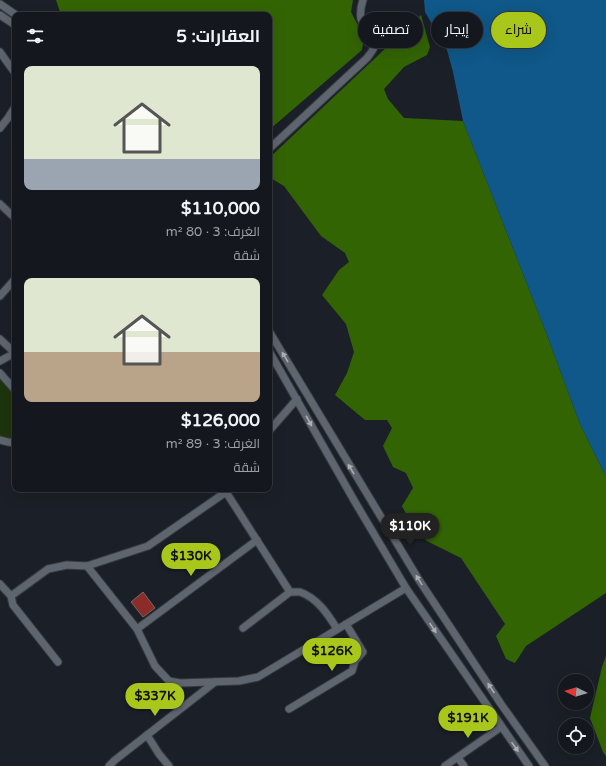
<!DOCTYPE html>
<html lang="ar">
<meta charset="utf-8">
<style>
:root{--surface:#14181e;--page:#21252b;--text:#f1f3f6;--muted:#9da0a4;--line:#33373c;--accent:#a9c71b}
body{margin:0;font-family:"Varela Round",Cairo,sans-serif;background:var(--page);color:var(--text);direction:rtl;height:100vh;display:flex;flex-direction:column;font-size:15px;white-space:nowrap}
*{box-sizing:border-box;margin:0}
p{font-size:13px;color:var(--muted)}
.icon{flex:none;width:22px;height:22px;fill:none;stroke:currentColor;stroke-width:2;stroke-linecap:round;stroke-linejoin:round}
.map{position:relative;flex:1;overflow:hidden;direction:ltr}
.panel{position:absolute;left:12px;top:12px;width:260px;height:480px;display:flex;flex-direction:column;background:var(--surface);border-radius:8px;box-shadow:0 4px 16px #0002,0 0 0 1px var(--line);direction:rtl}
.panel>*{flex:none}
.top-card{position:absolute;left:284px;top:12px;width:262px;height:36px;direction:rtl;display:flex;gap:8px}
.needle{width:26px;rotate:275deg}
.tools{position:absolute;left:558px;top:674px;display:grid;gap:8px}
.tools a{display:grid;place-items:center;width:36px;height:36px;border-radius:50%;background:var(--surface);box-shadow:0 4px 16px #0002,0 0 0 1px var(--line);font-size:20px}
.price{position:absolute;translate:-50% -34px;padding:0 9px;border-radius:14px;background:var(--accent);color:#111;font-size:13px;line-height:26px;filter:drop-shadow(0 1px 2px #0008)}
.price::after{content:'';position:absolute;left:50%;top:24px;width:12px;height:9px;margin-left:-6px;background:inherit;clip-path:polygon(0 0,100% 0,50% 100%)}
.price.on{background:#222;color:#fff}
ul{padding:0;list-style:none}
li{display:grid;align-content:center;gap:8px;height:212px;padding:0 12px}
li span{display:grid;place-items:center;height:124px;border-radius:8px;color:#555}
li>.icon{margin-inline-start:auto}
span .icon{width:72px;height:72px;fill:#fffc;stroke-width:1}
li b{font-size:17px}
h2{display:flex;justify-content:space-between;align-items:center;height:48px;padding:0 12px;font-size:17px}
.pill{padding:0 14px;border-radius:18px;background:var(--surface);box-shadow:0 4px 16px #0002,0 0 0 1px var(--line);font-size:14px;line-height:36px}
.pill.on{background:var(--accent);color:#111}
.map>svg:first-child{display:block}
.green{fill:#1d350d}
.forest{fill:#336403}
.water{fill:#0f5889}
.building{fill:#8b2c28;stroke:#776967}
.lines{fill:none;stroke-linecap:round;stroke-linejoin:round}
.minor-casing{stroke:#383c42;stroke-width:9}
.minor{stroke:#5f656f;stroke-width:7}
.oneway{fill:#aaafb6}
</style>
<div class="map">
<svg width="606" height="766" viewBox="0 0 606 766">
<rect width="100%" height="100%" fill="#1b2028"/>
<path class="green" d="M0,377L15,394V440L0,437Z"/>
<g class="forest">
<path d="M56,0H353L351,12L364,37L362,50L269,130V15H61Z"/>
<path d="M421,15L430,47L427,55L404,67L384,89L388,99L404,118L463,121L547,335L580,424L606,477V593L526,646L515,663L506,659L496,636L505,624L461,558L427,541L414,529L402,506L413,488L406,473L393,467L383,446L392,428L387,420H365L335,395L347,373L354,352L346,324L322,295L339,270L349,262L345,253L321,236L284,186L269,177V158Z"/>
<path d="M606,656V756L603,752L590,718L602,667Z"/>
</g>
<path class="water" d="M424,0H606V477L580,424L547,335L463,121L453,72L447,50L425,12Z"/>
<path class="building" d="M143,592L155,608L143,617L131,602Z"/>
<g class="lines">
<g class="minor-casing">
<g id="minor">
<path d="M0,4L16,15"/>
<path d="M0,15L15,25"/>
<path d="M0,52L15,73"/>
<path d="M0,128L8,118L15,107"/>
<path d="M269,149L367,58C369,55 373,51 374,47C377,36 364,28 361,19C360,13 361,6 363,0"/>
<path d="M0,204L15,218"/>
<path d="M0,296L15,279"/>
<path d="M269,331L419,580L501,704L545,766"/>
<path d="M0,339L15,353"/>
<path d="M269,351L355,502L406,588L529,766"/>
<path d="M0,361L15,353"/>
<path d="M0,373L15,390"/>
<path d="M269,431L297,399"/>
<path d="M0,440L8,442L15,443"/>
<path d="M226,492L290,592C293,592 297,592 300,592C317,598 328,614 337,629"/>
<path d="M87,566L137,629L155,666L169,681L180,683L239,681L258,677L406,588"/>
<path d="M0,584L11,596L13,605L58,662"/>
<path d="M11,596L48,569L67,565L87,566L148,546L226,492L228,489"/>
<path d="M243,628L290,592"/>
<path d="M137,629L257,540"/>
<path d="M289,709L352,671L355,661L363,652L346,624"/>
<path d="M147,735L159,754L169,766"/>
<path d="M458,758L464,766"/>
<path d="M109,766L115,760L215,682"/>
<path d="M445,766L501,727"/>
</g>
</g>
<use href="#minor" class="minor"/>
</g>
<defs><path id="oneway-solid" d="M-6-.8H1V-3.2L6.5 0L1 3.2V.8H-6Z"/></defs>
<g class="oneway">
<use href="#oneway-solid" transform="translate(285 357) rotate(-121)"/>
<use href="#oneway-solid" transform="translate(309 421) rotate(61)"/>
<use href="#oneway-solid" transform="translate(351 469) rotate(-121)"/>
<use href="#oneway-solid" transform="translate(419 580) rotate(-122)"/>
<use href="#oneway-solid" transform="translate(433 628) rotate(56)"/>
<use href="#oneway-solid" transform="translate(491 688) rotate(-124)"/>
<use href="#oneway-solid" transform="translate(515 747) rotate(55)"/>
</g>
</svg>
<div class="tools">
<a><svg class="needle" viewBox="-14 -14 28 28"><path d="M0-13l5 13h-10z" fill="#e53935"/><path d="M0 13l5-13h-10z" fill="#9da0a4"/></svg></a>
<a><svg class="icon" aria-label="locate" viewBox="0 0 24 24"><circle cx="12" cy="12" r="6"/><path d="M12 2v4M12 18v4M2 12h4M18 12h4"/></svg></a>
</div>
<b class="price on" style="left:410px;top:547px">$110K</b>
<b class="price" style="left:191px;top:577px">$130K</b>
<b class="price" style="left:332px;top:672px">$126K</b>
<b class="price" style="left:155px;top:717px">$337K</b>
<b class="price" style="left:468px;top:739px">$191K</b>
<div class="top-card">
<a class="pill on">شراء</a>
<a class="pill">إيجار</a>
<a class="pill">تصفية</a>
</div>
<section class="panel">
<h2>العقارات: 5<svg class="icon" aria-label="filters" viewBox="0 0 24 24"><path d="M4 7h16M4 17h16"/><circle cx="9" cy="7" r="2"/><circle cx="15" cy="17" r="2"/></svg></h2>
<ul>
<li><span style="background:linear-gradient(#dfe7d0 75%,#9aa5b1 0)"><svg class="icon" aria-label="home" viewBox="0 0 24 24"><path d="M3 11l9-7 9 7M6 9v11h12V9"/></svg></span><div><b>$110,000</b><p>الغرف: 3 · 80 m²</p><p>شقة</p></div></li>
<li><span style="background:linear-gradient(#dfe7d0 60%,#b9a48a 0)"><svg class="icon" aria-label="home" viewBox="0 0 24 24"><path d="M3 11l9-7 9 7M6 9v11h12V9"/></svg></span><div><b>$126,000</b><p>الغرف: 3 · 89 m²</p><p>شقة</p></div></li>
</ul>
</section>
</div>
